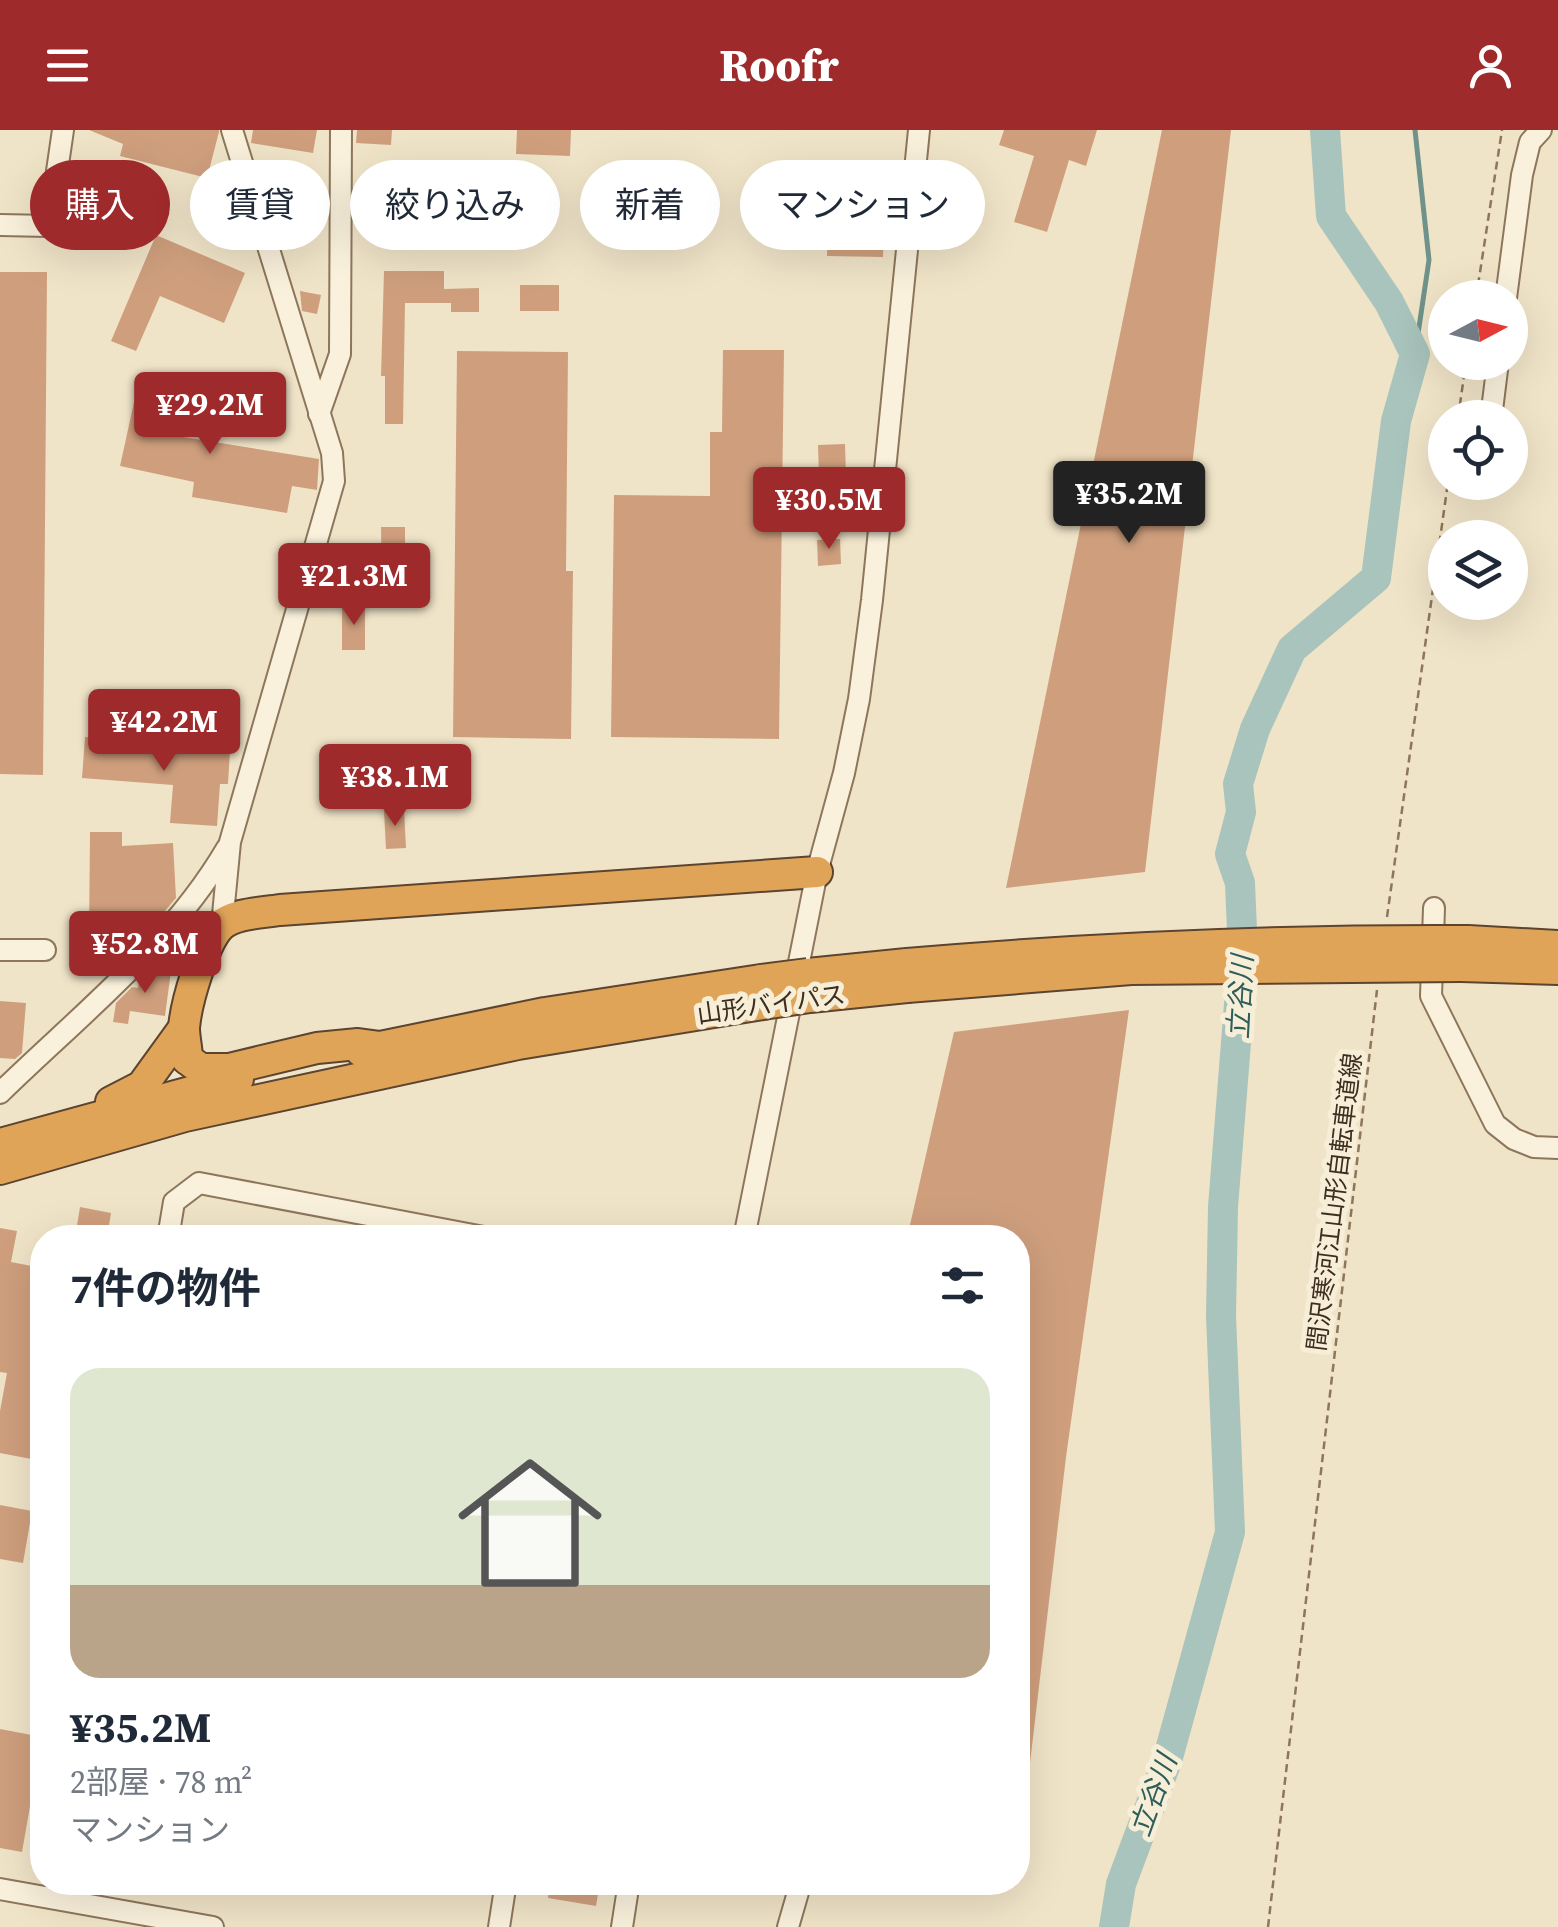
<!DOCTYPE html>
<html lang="ja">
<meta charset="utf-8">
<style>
:root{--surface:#fff;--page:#f6f6f7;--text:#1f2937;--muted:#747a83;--accent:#9e2a2b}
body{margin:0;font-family:"Source Serif 4","Noto Sans JP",serif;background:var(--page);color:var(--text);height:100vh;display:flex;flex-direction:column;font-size:38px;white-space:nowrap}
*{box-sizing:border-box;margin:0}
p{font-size:32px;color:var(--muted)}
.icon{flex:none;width:55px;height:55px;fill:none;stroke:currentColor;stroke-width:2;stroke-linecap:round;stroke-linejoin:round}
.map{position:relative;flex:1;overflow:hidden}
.drawer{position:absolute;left:30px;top:1095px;width:1000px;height:670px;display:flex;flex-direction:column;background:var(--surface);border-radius:40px;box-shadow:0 10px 40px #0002}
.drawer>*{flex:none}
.guide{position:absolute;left:30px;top:30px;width:1000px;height:90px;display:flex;gap:20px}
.needle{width:65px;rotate:83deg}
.tools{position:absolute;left:1428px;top:150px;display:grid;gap:20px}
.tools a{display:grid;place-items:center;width:100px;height:100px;border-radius:50%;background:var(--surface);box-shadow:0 10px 40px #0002;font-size:50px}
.price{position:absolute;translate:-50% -85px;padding:0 22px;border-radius:10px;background:var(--accent);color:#fff;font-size:32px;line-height:65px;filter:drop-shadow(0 2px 5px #0008)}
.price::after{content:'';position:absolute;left:50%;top:60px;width:30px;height:22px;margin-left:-15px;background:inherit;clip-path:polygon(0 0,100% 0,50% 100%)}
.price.current{background:#222;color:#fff}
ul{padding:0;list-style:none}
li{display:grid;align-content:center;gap:20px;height:530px;padding:0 40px}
li span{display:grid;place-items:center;height:310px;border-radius:30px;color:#555}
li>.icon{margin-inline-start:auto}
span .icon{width:180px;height:180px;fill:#fffc;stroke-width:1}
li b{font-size:42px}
h2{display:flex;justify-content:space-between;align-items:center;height:120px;padding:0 40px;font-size:42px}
.chip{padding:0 35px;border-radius:45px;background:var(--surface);box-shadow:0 10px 40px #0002;font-size:35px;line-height:90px}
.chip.current{background:var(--accent);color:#fff}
header{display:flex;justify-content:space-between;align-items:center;height:130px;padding:0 40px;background:var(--accent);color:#fff;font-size:45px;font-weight:800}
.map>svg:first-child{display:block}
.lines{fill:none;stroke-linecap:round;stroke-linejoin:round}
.stream{stroke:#6f938a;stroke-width:5}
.river{stroke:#a9c4bc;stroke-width:30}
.building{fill:#cf9f7d}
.minor-casing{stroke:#8d765c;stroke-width:24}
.highway-casing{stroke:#5b4430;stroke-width:34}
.path{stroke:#8d765c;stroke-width:2.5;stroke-dasharray:8 5;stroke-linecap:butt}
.minor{stroke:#faf1dc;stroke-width:20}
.highway{stroke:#e0a458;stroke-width:30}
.highway-bridge-casing{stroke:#5b4430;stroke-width:34;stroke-linecap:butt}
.highway-bridge{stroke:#e0a458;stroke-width:30}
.labels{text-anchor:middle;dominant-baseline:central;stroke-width:10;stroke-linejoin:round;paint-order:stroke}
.street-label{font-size:25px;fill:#3d2e20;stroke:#f7eed8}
.water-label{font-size:28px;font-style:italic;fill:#2f5d5a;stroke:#f7eed8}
</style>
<header><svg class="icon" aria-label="menu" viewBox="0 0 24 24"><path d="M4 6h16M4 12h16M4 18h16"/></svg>Roofr<svg class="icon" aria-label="person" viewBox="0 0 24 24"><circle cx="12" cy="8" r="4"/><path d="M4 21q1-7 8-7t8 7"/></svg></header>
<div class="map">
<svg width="1558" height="1797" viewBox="0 0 1558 1797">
<rect width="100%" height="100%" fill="#f0e4c8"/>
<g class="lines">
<path class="stream" d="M1415,224L1429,130L1415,0"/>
<path class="river" d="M1114,1797L1121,1754L1167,1631L1230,1402L1221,1186L1223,1077L1243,824L1240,753L1230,724L1241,682L1238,654L1255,599L1292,519L1376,448L1396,291L1415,224L1389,172L1331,86L1325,0"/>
</g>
<g class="building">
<path d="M89,0H219V2L207,48L120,26L123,14Z"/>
<path d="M253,0H317L313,23L251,13Z"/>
<path d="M357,0H392L391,15L356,13Z"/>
<path d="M517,0H571L570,26L516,24Z"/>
<path d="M1004,0H1097L1086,36L1069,30L1047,102L1014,92L1034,26L999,15Z"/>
<path d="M1162,0H1231L1145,742L1006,758Z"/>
<path d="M278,64L307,66L304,97L296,96L295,106L279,105L275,92Z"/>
<path d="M828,74L885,76L883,127L827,126Z"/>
<path d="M156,105L245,143L224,193L160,166L136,221L111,211Z"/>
<path d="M384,141H444V159L479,158V182H451V173H405L403,294H385V246H381Z"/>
<path d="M0,142H47L43,645L0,644Z"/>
<rect x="520" y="155" width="39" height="26"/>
<path d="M300,161L321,165L317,184L302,181Z"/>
<path d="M723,220H784L779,609L611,607L614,365L710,366V302H722Z"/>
<path d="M457,221L568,222L566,441H573L571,609L453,607Z"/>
<path d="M138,254L192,266L183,307L319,329L317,360L292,356L287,383L192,367L194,352L120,336Z"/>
<path d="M845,314L846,345L819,346L818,315Z"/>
<path d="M381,397H405V430H399L400,475L382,476Z"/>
<path d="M840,409L841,434L818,436L817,410Z"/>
<rect x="342" y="477" width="23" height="43"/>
<path d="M85,607L230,621L228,654H220L217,696L170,693L173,655L82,648Z"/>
<path d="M334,634H364L365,668H334Z"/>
<path d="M404,679L406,718L386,719L384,681Z"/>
<path d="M90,702H122V716L173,713L176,768L164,782L118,784L119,804L89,806Z"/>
<path d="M150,838L171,841L165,886L130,881L128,894L113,892L116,873L132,857L138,858L139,850Z"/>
<path d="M0,871L26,873L22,923L15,929L0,928Z"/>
<path d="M1129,880L1066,1327L1026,1667L1018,1666V1108H907L954,902Z"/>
<path d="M80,1077L111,1083L107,1108H75Z"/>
<path d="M0,1098L17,1101L11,1132L42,1138V1331L0,1323V1281L7,1243L0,1242Z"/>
<path d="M0,1375L32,1381L23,1433L0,1429Z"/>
<path d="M0,1599L42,1607L22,1722L0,1718Z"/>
<path d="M550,1752H600L596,1776L548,1768Z"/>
</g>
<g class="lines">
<g class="minor-casing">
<g id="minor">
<path d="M0,95L49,96L63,0"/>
<path d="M1506,168L1522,45L1530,12L1541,0"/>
<path d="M319,284L340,224L341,0"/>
<path d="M1491,288L1498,232"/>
<path d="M1434,778L1431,866L1495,994L1514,1009L1534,1017L1558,1018"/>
<path d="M222,795L230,712L334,351L332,323L232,0"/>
<path d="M0,820H45"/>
<path d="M0,963C79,886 171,814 227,718"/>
<path d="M168,1108L174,1072L199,1053L489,1108"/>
<path d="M744,1108L817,742L844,643L859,569L872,470L919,0"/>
<path d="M0,1759L213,1797"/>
<path d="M499,1797L506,1752"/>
<path d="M622,1797L629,1752"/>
<path d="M788,1797L801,1752"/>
</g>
</g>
<g class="highway-casing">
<g id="highway">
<path d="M1468,811L1558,816"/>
<path d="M1461,836L1558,839"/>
<path d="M808,844L907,834"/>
<path d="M810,867L907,857"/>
<path d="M380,917L358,914L317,918L229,939H201L187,929C187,919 184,908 184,898C186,873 203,814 220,796C234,783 261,783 280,780L817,742"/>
<path d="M361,921L545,883L761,850"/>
<path d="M111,972L142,956L184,898"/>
<path d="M0,1014L238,949"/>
<path d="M0,1039L185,986L518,914L763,874"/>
</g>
</g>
<g class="path">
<path d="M1476,168L1502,0"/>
<path d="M1458,288L1466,232"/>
<path d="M1387,787L1448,352"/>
<path d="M1268,1797L1377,860"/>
</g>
<use href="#minor" class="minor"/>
<use href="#highway" class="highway"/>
<g class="highway-bridge-casing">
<g id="highway-bridge">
<path d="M907,834C1094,818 1280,810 1468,811"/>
<path d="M761,850L808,844"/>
<path d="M907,857L1131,839L1461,836"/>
<path d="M763,874L810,867"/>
</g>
</g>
<use href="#highway-bridge" class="highway-bridge"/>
</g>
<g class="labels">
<g class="street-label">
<text transform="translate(771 874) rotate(-8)">山形バイパス</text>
<text transform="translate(1334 1072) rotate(-83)">間沢寒河江山形自転車道線</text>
</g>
<g class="water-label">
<text transform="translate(1240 867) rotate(-87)">立谷川</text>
<text transform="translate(1153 1665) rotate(-70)">立谷川</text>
</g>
</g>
</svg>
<div class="tools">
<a><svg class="needle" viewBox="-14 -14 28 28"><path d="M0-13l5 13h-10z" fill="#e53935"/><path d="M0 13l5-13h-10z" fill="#747a83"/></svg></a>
<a><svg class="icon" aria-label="locate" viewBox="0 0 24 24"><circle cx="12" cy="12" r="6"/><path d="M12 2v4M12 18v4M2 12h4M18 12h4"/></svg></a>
<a><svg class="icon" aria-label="layers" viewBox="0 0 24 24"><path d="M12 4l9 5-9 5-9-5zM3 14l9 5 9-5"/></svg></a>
</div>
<b class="price" style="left:210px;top:327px">¥29.2M</b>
<b class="price current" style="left:1129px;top:416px">¥35.2M</b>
<b class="price" style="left:829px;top:422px">¥30.5M</b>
<b class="price" style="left:354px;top:498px">¥21.3M</b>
<b class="price" style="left:164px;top:644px">¥42.2M</b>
<b class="price" style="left:395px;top:699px">¥38.1M</b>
<b class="price" style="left:145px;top:866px">¥52.8M</b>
<div class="guide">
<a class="chip current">購入</a>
<a class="chip">賃貸</a>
<a class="chip">絞り込み</a>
<a class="chip">新着</a>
<a class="chip">マンション</a>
</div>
<section class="drawer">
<h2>7件の物件<svg class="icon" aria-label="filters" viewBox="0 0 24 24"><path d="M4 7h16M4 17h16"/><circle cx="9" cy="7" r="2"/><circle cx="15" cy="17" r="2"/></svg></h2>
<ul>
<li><span style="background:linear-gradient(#dfe7d0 70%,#b9a48a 0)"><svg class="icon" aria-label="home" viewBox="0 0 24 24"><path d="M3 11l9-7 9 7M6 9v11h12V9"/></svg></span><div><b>¥35.2M</b><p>2部屋 · 78 m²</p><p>マンション</p></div></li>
</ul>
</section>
</div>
